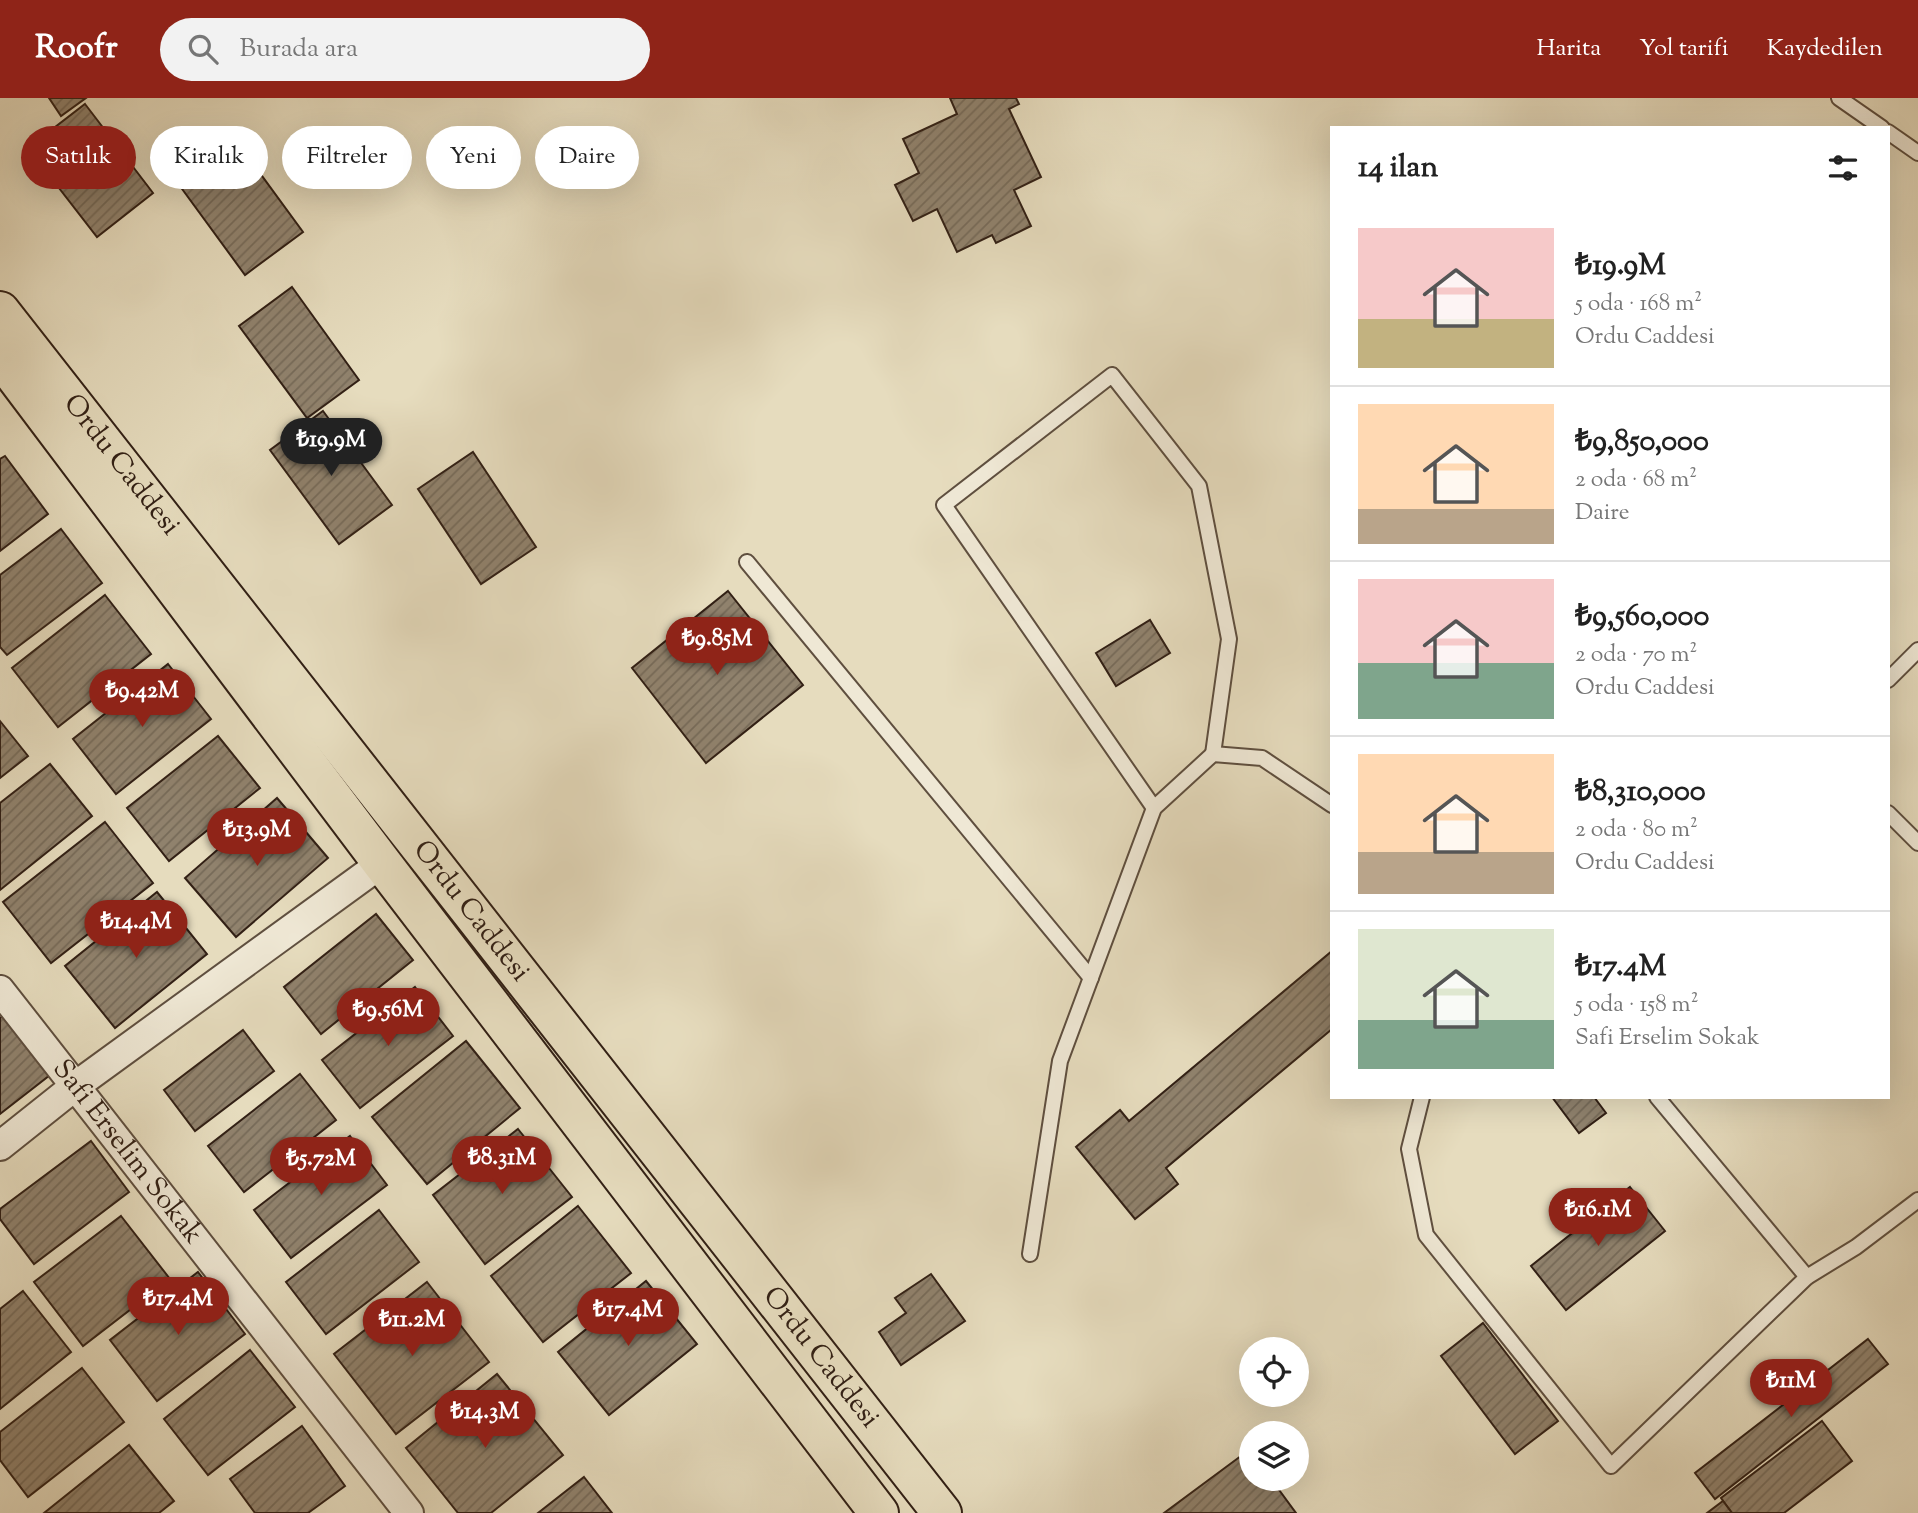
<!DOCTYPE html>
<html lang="tr">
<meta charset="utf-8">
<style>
:root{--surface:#fff;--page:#f2f2f2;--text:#222;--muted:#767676;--line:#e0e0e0;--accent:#8f2418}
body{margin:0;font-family:"Sorts Mill Goudy",serif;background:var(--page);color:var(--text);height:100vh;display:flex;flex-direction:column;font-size:26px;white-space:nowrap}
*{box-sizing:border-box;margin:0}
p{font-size:23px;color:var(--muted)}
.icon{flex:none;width:38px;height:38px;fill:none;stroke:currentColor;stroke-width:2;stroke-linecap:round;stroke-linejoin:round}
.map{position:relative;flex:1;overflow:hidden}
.sheet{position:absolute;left:1330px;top:28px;width:560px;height:973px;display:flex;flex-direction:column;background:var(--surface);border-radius:0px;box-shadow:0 7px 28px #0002}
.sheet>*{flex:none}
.hud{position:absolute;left:21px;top:28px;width:665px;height:63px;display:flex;gap:14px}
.controls{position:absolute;left:1239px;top:1239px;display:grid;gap:14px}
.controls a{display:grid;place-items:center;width:70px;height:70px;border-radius:50%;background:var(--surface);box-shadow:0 7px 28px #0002;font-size:35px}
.price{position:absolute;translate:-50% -60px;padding:0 16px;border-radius:24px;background:var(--accent);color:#fff;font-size:23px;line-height:46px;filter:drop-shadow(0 2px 4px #0008)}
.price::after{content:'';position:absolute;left:50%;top:42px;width:21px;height:16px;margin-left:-10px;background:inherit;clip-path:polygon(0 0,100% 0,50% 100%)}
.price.active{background:#222;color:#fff}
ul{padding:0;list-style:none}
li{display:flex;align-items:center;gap:21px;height:175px;padding:0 28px}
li+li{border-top:2px solid var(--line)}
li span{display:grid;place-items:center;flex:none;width:196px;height:140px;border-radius:0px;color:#555}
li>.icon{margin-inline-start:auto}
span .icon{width:84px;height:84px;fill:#fffc;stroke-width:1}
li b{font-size:30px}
h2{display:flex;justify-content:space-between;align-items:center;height:84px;padding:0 28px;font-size:30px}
.chip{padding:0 24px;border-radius:32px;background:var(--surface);box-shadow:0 7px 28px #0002;font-size:24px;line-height:63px}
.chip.active{background:var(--accent);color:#fff}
header{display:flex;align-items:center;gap:42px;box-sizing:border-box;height:98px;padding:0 35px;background:var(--accent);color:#fff}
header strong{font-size:33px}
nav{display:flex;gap:38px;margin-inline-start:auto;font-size:24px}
.search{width:490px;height:63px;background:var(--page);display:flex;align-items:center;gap:18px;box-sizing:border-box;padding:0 24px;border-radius:38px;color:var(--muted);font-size:26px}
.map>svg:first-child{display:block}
.building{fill:url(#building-hatch);stroke:#322015;stroke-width:2}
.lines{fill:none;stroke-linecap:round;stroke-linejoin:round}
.service-casing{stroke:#5f4f3f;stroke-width:18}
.minor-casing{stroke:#5f4f3f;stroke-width:32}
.primary-casing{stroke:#322015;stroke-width:42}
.service{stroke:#efe8d5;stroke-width:14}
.minor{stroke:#efe8d5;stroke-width:28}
.primary{stroke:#e6dcbe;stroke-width:38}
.labels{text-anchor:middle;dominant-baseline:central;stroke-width:5;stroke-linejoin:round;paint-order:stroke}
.street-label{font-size:28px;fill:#322015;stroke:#efe8d5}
</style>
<header>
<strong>Roofr</strong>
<div class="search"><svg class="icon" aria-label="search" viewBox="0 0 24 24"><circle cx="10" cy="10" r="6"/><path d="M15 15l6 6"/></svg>Burada ara</div>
<nav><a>Harita</a><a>Yol tarifi</a><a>Kaydedilen</a></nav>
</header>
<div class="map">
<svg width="1918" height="1415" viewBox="0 0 1918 1415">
<defs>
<pattern id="building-hatch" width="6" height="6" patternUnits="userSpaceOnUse" patternTransform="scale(1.75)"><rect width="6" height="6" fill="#90826d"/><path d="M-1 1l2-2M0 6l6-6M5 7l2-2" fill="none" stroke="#766a58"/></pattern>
</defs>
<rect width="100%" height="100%" fill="#e6dcbe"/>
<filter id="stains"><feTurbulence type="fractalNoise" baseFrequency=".00286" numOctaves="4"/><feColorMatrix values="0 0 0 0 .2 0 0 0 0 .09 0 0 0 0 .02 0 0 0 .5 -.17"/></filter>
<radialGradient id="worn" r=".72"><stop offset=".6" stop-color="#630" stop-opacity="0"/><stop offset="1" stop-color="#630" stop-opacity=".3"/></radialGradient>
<g class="building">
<path d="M49,0H86L61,18Z"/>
<path d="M950,0H1016L1019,6L1009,11L1041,79L1014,92L1031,128L996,145L992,137L957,154L937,111L913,123L895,87L919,75L903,41L957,16Z"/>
<path d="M85,6L153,95L97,139L28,50Z"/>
<path d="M235,41L303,134L245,177L177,84Z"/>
<path d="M292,189L359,282L307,320L239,228Z"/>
<path d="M323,313L392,407L339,446L270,352Z"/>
<path d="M473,354L536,449L481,486L418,391Z"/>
<path d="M5,358L48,416L0,453V361Z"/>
<path d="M61,431L102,485L7,557L0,549V477Z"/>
<path d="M728,493L803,587L706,665L632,570Z"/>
<path d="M105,497L151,556L58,629L12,570Z"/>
<path d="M1150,522L1170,555L1116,588L1096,555Z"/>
<path d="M168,566L211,621L116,696L73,641Z"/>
<path d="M0,623L28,658L0,680Z"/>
<path d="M218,638L260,690L169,763L127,710Z"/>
<path d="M50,666L92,718L0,792V705Z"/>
<path d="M277,700L328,760L236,839L185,780Z"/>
<path d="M105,724L153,785L51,865L3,804Z"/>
<path d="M157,794L207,856L115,930L65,868Z"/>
<path d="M376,816L413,862L321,936L284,889Z"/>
<path d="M1332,853V931L1166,1070L1178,1086L1135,1121L1076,1049L1120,1012L1129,1023Z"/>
<path d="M415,889L453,938L360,1010L322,962Z"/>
<path d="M3,918L50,977L0,1016V920Z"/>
<path d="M243,932L274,973L195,1033L164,992Z"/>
<path d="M466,943L520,1010L427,1086L372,1019Z"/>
<path d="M300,976L336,1022L244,1094L208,1048Z"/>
<path d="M1552,999H1594L1606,1015L1579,1035Z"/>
<path d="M518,1031L572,1099L485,1166L433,1097Z"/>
<path d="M350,1038L387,1087L291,1160L254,1112Z"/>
<path d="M91,1043L129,1094L34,1166L0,1121V1111Z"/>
<path d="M1630,1089L1665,1133L1566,1212L1531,1168Z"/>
<path d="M578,1108L631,1175L543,1244L491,1178Z"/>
<path d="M379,1112L419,1164L326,1236L286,1184Z"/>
<path d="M121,1118L170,1181L83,1248L34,1184Z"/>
<path d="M198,1174L245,1236L157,1303L110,1242Z"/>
<path d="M931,1176L965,1223L901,1267L879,1234L906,1215L895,1200Z"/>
<path d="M646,1183L697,1246L609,1317L558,1254Z"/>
<path d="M427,1184L489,1264L396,1336L334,1256Z"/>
<path d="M23,1193L71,1254L0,1311V1211Z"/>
<path d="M1483,1225L1558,1323L1515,1356L1441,1258Z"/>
<path d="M1868,1241L1888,1266L1715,1401L1695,1375Z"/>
<path d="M250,1252L295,1309L208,1377L164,1321Z"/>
<path d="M82,1270L124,1324L28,1399L0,1362V1334Z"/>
<path d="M497,1276L563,1357L491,1415H458L406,1350Z"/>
<path d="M1822,1323L1852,1363L1784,1415H1732L1721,1400Z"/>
<path d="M302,1328L345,1388L308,1415H255L230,1381Z"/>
<path d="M129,1347L174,1403L159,1415H44Z"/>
<path d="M1249,1352L1251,1354V1381H1271L1296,1415H1164Z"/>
<path d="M584,1379L612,1415H538Z"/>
<path d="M1723,1403L1732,1415H1707Z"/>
</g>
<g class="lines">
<g class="service-casing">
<g id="service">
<path d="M1839,0L1882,30"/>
<path d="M1888,34L1918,55"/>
<path d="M747,464L1091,880"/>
<path d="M1888,582L1918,552"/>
<path d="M1154,710L944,407L1112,277L1199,388L1229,541L1213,656"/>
<path d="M1888,715L1918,745"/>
<path d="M1422,999L1409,1051L1426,1137L1611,1368L1807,1179L1856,1149L1918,1102"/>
<path d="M1657,999L1807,1179"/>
<path d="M1030,1156L1060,963L1154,710L1213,656L1262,660L1332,707"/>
</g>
</g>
<g class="minor-casing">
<g id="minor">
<path id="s1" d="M0,892L409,1415"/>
<path d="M0,1048L74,989L382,765"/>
</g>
</g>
<g class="primary-casing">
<g id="primary">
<path id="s2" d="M0,213L942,1415"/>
<path d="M0,258L382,765L879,1415"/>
</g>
</g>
<use href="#service" class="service"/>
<use href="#minor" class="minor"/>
<use href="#primary" class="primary"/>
</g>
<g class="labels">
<g class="street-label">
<text stroke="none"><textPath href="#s2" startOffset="196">Ordu Caddesi</textPath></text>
<text stroke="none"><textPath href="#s2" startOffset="763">Ordu Caddesi</textPath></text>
<text stroke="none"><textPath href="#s1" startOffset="206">Safi Erselim Sokak</textPath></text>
<text stroke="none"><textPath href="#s2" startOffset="1330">Ordu Caddesi</textPath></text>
</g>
</g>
<rect width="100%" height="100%" filter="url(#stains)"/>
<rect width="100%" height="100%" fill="url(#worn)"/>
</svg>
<div class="controls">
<a><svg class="icon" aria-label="locate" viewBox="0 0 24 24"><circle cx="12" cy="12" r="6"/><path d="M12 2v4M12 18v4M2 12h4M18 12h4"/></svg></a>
<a><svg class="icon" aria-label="layers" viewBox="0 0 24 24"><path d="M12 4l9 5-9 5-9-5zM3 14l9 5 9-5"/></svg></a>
</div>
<b class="price active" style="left:331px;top:380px">₺19.9M</b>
<b class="price" style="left:717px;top:579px">₺9.85M</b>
<b class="price" style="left:142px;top:631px">₺9.42M</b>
<b class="price" style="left:257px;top:770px">₺13.9M</b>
<b class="price" style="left:136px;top:862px">₺14.4M</b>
<b class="price" style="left:388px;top:950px">₺9.56M</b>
<b class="price" style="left:502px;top:1098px">₺8.31M</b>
<b class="price" style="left:321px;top:1099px">₺5.72M</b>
<b class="price" style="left:1598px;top:1150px">₺16.1M</b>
<b class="price" style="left:178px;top:1239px">₺17.4M</b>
<b class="price" style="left:628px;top:1250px">₺17.4M</b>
<b class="price" style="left:412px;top:1260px">₺11.2M</b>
<b class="price" style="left:1791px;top:1321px">₺11M</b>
<b class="price" style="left:485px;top:1352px">₺14.3M</b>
<div class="hud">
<a class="chip active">Satılık</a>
<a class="chip">Kiralık</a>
<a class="chip">Filtreler</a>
<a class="chip">Yeni</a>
<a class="chip">Daire</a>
</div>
<section class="sheet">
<h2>14 ilan<svg class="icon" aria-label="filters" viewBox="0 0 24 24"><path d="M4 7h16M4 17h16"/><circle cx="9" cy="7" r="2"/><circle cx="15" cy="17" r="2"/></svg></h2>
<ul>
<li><span style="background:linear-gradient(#f6c9c9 65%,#c2b280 0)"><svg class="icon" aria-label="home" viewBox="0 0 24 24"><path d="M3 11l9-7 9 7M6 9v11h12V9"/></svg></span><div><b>₺19.9M</b><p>5 oda · 168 m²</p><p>Ordu Caddesi</p></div></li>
<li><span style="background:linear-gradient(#ffd9b3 75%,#b9a48a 0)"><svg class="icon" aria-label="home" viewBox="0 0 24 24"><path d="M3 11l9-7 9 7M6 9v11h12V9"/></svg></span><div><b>₺9,850,000</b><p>2 oda · 68 m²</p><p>Daire</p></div></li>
<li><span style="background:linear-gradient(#f6c9c9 60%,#7fa58c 0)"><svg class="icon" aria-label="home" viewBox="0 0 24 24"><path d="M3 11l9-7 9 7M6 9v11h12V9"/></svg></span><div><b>₺9,560,000</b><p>2 oda · 70 m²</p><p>Ordu Caddesi</p></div></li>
<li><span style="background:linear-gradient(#ffd9b3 70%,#b9a48a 0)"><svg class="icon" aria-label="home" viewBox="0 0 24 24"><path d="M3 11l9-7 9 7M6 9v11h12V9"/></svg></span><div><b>₺8,310,000</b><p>2 oda · 80 m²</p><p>Ordu Caddesi</p></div></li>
<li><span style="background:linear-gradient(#dfe7d0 65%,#7fa58c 0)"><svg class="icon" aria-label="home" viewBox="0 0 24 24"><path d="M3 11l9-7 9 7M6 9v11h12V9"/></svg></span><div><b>₺17.4M</b><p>5 oda · 158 m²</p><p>Safi Erselim Sokak</p></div></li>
</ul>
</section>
</div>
